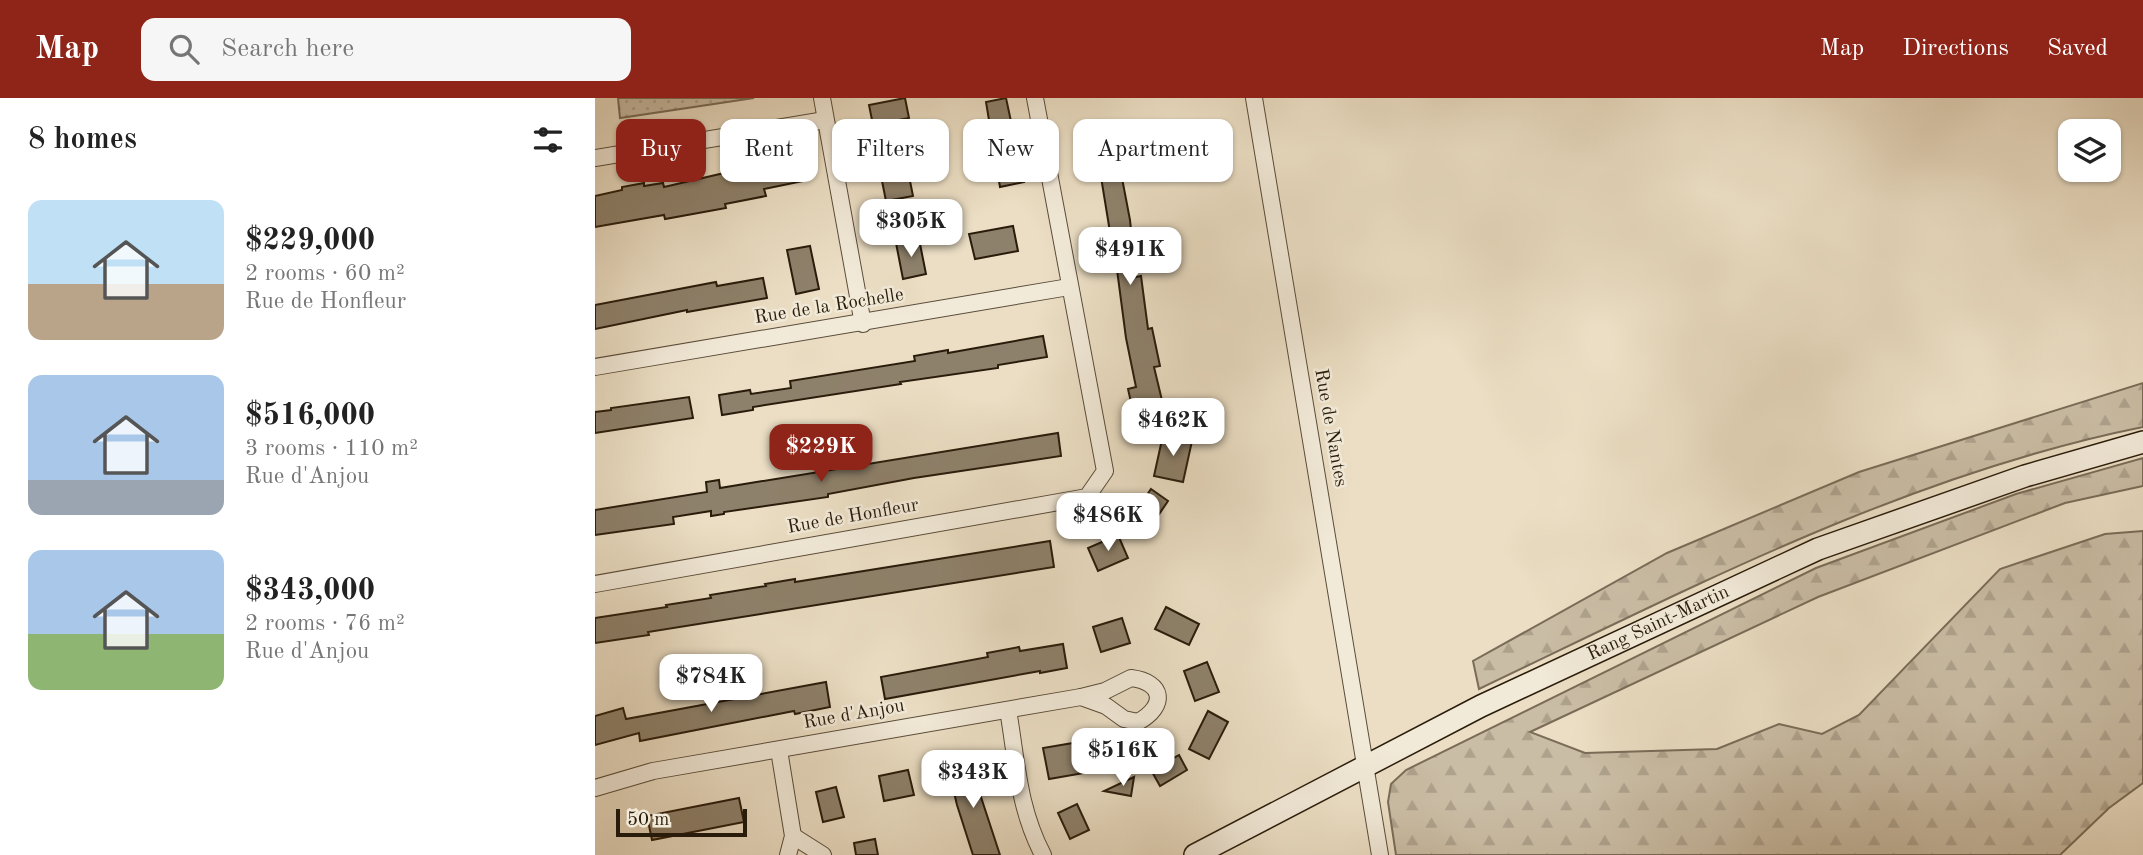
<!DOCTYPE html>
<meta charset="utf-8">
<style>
:root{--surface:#fff;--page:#f6f6f6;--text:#222;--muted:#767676;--accent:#8f2418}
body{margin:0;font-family:"Old Standard TT",serif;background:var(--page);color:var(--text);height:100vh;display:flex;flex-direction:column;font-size:26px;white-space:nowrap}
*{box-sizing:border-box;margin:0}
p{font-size:23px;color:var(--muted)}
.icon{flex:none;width:38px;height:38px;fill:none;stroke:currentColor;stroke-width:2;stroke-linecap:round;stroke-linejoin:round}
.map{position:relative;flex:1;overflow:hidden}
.details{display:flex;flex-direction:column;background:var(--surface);width:595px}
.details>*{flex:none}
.top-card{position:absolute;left:21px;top:21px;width:665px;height:63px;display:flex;gap:14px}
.buttons{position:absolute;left:1463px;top:21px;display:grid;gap:14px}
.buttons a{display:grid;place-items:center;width:63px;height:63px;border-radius:14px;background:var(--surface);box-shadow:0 2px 5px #0004;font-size:35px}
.scale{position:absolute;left:21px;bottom:18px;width:131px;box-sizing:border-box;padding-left:7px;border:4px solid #2a1c0b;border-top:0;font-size:19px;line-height:24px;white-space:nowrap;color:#2a1c0b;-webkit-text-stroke:5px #f2ead9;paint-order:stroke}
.price{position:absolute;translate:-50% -60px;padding:0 16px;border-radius:14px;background:#fff;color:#222;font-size:23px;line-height:46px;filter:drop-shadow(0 2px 4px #0008)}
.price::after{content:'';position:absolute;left:50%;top:42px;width:21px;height:16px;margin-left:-10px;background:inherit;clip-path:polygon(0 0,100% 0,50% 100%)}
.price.current{background:var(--accent);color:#fff}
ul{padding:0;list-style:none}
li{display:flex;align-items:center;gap:21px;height:175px;padding:0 28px}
li span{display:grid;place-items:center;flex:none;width:196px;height:140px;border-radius:14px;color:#555}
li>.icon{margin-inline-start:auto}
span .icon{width:84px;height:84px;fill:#fffc;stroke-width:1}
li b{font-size:30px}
h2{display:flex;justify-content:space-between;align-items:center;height:84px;padding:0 28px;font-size:30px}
.pill{padding:0 24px;border-radius:14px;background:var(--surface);box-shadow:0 2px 5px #0004;font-size:24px;line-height:63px}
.pill.current{background:var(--accent);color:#fff}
header{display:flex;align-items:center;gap:42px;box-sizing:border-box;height:98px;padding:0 35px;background:var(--accent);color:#fff}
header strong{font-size:33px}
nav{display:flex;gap:38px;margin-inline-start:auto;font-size:24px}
.search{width:490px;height:63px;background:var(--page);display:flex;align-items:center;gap:18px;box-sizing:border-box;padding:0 24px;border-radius:14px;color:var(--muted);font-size:26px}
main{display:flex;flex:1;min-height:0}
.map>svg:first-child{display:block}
.forest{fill:url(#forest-firs);stroke:#7a6c58;stroke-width:2}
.park{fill:url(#park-dots);stroke:#7a6c58;stroke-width:2}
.building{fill:#8e816b;stroke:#2a1c0b;stroke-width:2}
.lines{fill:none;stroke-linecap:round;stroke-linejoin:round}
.street-casing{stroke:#5a4c39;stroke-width:18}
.secondary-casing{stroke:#2a1c0b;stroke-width:24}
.street{stroke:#f2ead9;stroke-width:16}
.secondary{stroke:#f2ead9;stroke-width:21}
.labels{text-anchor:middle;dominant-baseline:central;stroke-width:5;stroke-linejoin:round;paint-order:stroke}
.street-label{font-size:19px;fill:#2a1c0b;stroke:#f2ead9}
</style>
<header>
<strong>Map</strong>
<div class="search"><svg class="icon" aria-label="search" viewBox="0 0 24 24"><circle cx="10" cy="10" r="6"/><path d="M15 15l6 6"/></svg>Search here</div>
<nav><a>Map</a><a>Directions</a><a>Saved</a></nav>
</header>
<main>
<section class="details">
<h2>8 homes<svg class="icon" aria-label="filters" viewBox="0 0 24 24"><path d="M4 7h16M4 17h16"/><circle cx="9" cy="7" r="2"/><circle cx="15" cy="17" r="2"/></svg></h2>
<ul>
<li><span style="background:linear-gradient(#bfe0f5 60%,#b9a48a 0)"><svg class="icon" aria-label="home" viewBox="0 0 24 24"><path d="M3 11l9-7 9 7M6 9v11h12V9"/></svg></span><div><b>$229,000</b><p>2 rooms · 60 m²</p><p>Rue de Honfleur</p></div></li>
<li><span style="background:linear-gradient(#a9c7e8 75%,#9aa5b1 0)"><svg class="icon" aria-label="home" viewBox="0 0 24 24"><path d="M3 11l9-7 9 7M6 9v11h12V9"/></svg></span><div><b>$516,000</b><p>3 rooms · 110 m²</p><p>Rue d'Anjou</p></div></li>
<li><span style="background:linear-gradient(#a9c7e8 60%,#8fb573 0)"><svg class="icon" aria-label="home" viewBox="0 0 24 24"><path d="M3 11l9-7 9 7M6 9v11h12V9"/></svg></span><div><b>$343,000</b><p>2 rooms · 76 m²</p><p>Rue d'Anjou</p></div></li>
</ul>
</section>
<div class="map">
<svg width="1548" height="757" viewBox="0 0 1548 757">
<defs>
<pattern id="forest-firs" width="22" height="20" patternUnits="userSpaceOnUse" patternTransform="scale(1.75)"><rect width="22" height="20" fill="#cabda5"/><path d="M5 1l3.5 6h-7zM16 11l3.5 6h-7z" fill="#aea28d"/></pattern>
<pattern id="park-dots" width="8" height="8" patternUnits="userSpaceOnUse" patternTransform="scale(1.75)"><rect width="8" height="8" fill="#cabda5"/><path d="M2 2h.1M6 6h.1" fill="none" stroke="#aea28d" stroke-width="1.8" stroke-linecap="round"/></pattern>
</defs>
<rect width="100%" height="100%" fill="#ebdec4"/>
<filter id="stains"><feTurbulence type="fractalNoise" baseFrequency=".00286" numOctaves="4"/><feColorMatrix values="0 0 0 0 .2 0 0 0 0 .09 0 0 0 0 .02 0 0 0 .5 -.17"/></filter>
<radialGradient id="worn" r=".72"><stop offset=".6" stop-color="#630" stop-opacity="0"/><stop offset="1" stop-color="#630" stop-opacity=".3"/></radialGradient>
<g class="forest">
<path d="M1548,285V329C1314,376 1098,489 884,591L878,563L1072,455L1264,374Z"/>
<path d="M1548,360V388L1470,405L1223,499L935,634L990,655L1122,651L1184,626L1227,636L1264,617L1405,471L1510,436L1548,433V685L1514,710L1465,757H801L793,704L796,686L811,672L1221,470L1421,396Z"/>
</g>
<path class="park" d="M23,0H159L25,20Z"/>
<g class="building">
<path d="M310,0L314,20L278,27L274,7Z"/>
<path d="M411,0L429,84L405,89L391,4Z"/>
<path d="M518,33L535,122L541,179L546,178L553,231L557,230L565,268L559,269L571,319L541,326L533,291L541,289L531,240L521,164H517L515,134L499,36Z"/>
<path d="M310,58L318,98L291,103L283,63Z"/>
<path d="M209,62L213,82L169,91L171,98L130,106L131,110L70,121L69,117L0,129V98L27,92V89L49,85V88L68,85L69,89L142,72Z"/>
<path d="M418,128L423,153L380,161L374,136Z"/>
<path d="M324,141L331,176L308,181L301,145Z"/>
<path d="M215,148L224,191L201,196L192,152Z"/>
<path d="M168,180L172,200L92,214V212L0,231V207L121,184L122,188Z"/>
<path d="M448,238L452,259L403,267V270L305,284L306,286L158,309V312L127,317L124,297L155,292L156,296L196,290L195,283L320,263L319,258L353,252V255Z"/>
<path d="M94,299L98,320L0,335V314L16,312V310Z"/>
<path d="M463,335L466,358L319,380L233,396V399L129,414V416L116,418V413L78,419L79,426L0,437V412L112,394L111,384L124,382L125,390Z"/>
<path d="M568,337L597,343L588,384L559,378Z"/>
<path d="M556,391L573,403L554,431L537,419Z"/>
<path d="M523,437L533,460L503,473L493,450Z"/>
<path d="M455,443L459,469L53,534L54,537L0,545V520L72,509L71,507L116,500L115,497L171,488L170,486L200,481V484Z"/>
<path d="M571,509L604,526L594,547L560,531Z"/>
<path d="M527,520L535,545L506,554L498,529Z"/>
<path d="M468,546L472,570L445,575V573L290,601L286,579L393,559L392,555L424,549L425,553Z"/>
<path d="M612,564L624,594L600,603L589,573Z"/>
<path d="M231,584L235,609L200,616L199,613L45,643L44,635L0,647V618L28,610L31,621Z"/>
<path d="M613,613L633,624L614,661L594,651Z"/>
<path d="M484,644L489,675L454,681L448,650Z"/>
<path d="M584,657L592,672L565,688L556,672Z"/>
<path d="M380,664L384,693L405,757H378L362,707L353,669Z"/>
<path d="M313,672L319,697L289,703L284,678Z"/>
<path d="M539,679L536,698L509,693Z"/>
<path d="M241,689L249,719L228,724L221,694Z"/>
<path d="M144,700L149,724L57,742L52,718Z"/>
<path d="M482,706L494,732L475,741L463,715Z"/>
<path d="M280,741L283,757H261L259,745Z"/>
</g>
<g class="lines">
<g class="street-casing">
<g id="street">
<path d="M227,0L268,226"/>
<path d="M659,0L785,757"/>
<path d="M0,60L230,22"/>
<path d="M0,269L474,189"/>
<path d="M0,486L492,399L510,373L440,0"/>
<path d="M536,580C569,584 572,608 543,624L529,621L511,608L486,599L510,593Z"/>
<path d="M413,612C422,664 423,709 448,757"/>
<path d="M184,652L198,738L193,757"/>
<path d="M0,690L58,673L486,599"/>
<path d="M198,738L228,757"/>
</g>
</g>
<g class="secondary-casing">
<g id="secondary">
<path id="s1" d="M600,757L886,608L1223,451L1430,378L1548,344"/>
</g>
</g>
<use href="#street" class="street"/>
<use href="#secondary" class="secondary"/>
</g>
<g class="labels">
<g class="street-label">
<text transform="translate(234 209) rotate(-9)">Rue de la Rochelle</text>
<text transform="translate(735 330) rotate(80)">Rue de Nantes</text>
<text transform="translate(258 419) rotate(-10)">Rue de Honfleur</text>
<text stroke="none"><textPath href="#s1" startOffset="518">Rang Saint-Martin</textPath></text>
<text transform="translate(259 617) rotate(-10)">Rue d'Anjou</text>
</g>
</g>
<rect width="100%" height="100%" filter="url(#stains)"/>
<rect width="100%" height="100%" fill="url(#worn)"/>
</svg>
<div class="buttons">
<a><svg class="icon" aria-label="layers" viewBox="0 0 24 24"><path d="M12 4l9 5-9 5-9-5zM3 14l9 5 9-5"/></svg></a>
</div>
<div class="scale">50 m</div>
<b class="price" style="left:316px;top:161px">$305K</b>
<b class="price" style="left:535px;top:189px">$491K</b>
<b class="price" style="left:578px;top:360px">$462K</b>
<b class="price current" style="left:226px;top:386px">$229K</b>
<b class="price" style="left:513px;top:455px">$486K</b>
<b class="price" style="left:116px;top:616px">$784K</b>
<b class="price" style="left:528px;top:690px">$516K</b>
<b class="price" style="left:378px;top:712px">$343K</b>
<div class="top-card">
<a class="pill current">Buy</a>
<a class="pill">Rent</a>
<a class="pill">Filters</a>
<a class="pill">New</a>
<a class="pill">Apartment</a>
</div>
</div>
</main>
